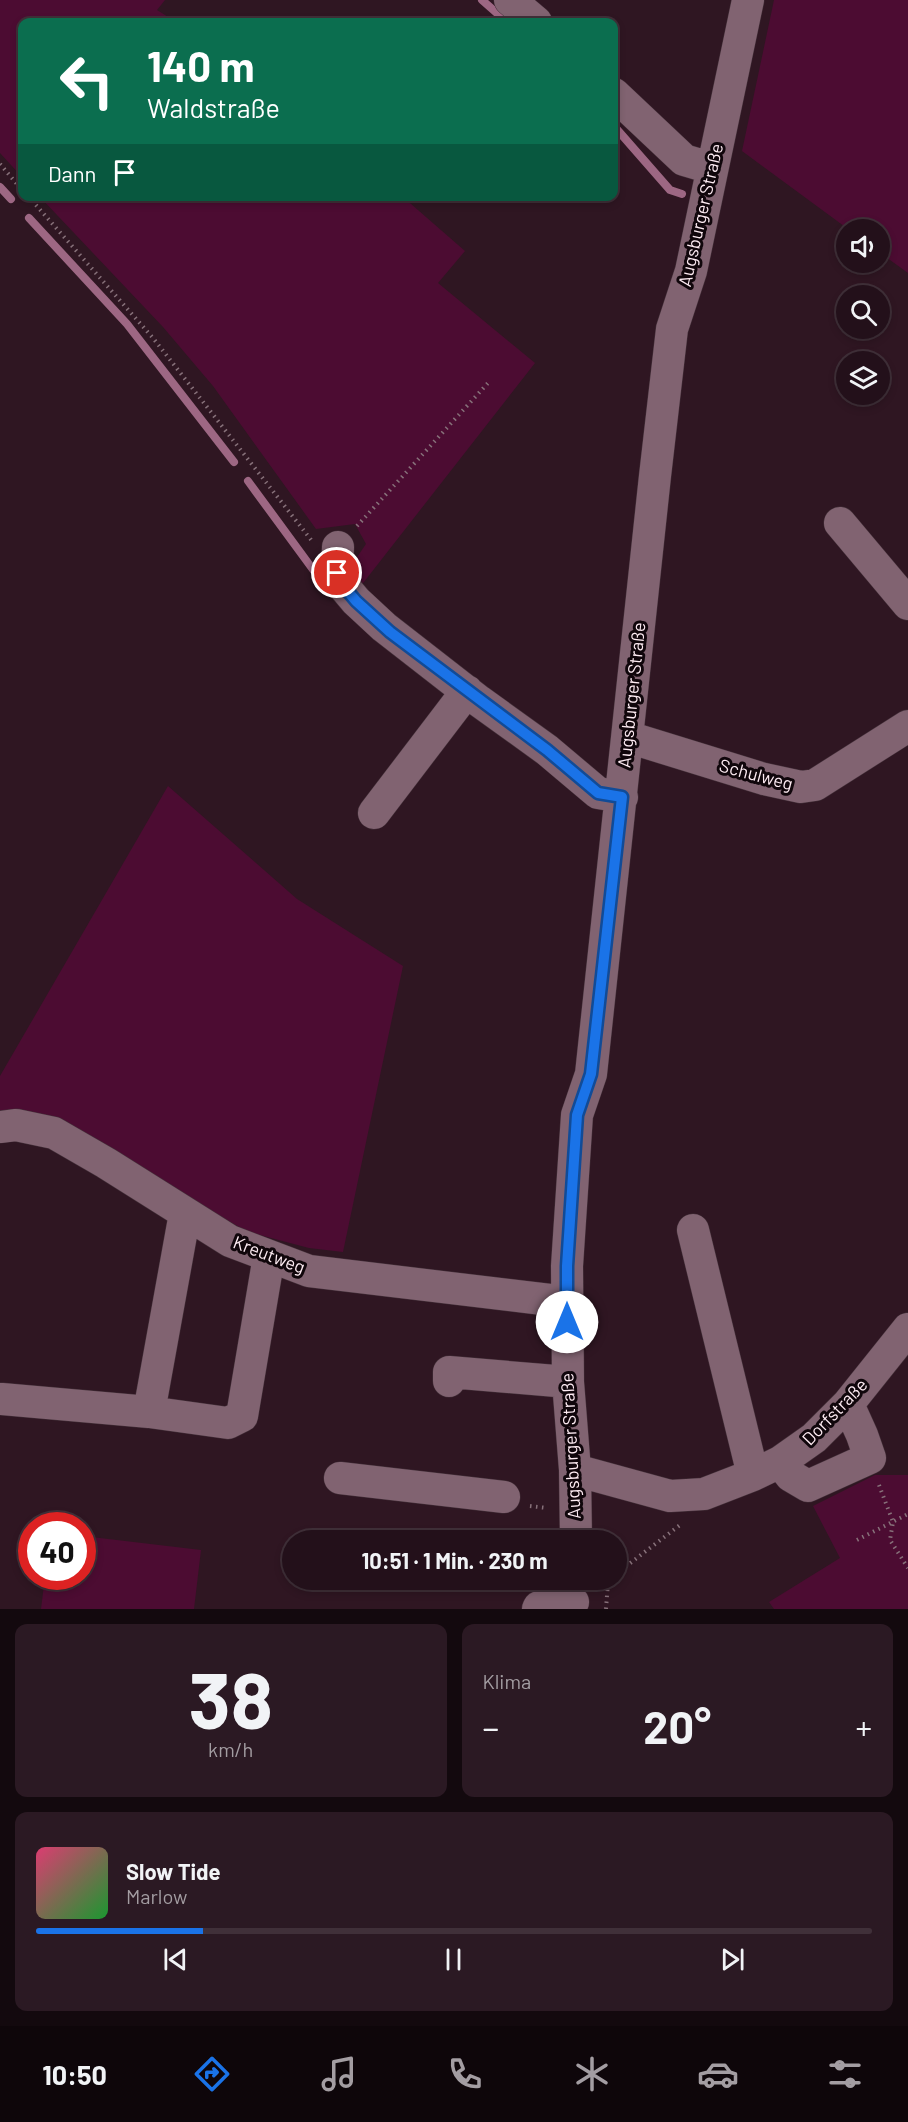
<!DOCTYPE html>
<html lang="de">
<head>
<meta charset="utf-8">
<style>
	body { margin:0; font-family:Barlow,sans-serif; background:#2b1923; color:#f1f3f6; height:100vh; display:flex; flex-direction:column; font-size:22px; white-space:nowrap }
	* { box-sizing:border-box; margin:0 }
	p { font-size:20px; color:#a39da2 }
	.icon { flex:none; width:33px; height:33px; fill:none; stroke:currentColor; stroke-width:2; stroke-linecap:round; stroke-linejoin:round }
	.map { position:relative; height:1609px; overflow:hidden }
	.sheet { display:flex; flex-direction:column; gap:15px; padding:15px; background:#13090e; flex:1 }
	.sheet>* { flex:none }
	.top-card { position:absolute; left:18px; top:18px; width:600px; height:183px; border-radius:12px; box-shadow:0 3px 9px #0003,0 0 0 2px #403039; background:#0b6e4f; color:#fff; overflow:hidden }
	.controls { position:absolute; left:836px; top:219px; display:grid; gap:12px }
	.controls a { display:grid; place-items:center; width:54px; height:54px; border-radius:50%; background:#23101a; box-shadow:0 3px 9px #0003,0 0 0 2px #403039; font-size:30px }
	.speed { position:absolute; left:18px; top:1512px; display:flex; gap:12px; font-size:30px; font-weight:700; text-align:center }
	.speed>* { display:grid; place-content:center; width:78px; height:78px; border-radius:50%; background:#23101a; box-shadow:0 3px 9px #0003,0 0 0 2px #403039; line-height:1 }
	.speed .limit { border:9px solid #d22; background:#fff; color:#111 }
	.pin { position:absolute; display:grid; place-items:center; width:51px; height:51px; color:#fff; margin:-26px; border:3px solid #fff; border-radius:50%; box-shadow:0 2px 6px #0007 }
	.me { position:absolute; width:66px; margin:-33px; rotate:0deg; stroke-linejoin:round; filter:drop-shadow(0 0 4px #0008) }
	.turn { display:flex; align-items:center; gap:21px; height:126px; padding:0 30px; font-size:27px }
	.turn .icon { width:78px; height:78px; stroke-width:2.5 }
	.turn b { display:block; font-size:42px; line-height:51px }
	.then { display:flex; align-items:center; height:57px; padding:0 30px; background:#0003; gap:12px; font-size:22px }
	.big { font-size:45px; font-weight:700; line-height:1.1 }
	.sheet .card { flex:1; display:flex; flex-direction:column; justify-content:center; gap:9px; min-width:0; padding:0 21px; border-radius:12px; background:#2b1923 }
	.sheet .dial { align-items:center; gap:0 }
	.dial b { font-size:78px; line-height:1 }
	.song { display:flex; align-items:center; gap:18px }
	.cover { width:72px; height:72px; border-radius:9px; background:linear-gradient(135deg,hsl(340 70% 55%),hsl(130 70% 35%)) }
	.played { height:6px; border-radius:3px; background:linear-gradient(90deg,#1a73e8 20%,#403039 20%) }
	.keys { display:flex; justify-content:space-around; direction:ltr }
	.heat { display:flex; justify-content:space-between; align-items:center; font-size:33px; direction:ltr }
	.sheet .tiles { flex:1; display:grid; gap:15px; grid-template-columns:1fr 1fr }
	.card:last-child { grid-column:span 2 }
	.trip { position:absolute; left:282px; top:1530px; width:345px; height:60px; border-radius:30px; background:#23101a; box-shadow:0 3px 9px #0003,0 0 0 2px #403039; font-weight:700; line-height:60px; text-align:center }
	.dock { display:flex; height:96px; justify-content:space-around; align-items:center; background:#0e060a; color:#a39da2 }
	.dock .icon { width:42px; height:42px }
	.dock .on { color:#1a73e8 }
	.dock b { font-size:27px; color:#f1f3f6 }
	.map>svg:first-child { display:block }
	.green { fill:#4c0c32 }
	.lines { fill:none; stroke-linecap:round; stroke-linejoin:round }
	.stream { stroke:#9d6783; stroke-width:8 }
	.minor-casing { stroke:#44313a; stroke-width:33 }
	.path { stroke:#87717a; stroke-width:4; stroke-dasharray:1.5 4.5; stroke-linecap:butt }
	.minor { stroke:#816371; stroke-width:32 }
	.route-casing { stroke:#114b97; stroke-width:15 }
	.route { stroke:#1a73e8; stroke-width:10 }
	.labels { text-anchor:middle; stroke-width:6; stroke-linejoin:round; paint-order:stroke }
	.street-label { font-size:18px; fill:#feecf3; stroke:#10060b }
</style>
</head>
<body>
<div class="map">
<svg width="908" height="1609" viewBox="0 0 908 1609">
	<rect width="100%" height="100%" fill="#2f1622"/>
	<path class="green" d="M0 0H165L157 10 176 22H22V177L0 153Z
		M774 0H908V273L879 252V230L848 229 742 151Z
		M40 197H403L465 251 438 283 535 363 360 587 340 582 366 544 355 524 316 529 213 386 163 327Z
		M168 786 297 899 403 966 343 1252 309 1248 248 1232 188 1198 0 1120V1076Z
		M875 1475H908V1609H774L769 1602 840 1558 813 1506Z
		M83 1536 201 1550 194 1609H41L45 1577 82 1576Z"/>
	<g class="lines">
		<path class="stream" d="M482 0 507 22
			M614 126 670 190 682 194
			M0 187 11 199
			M29 218 127 324 234 462
			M248 481 328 590"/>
		<defs>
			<path id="minor" d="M510 0 536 22
				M614 94 684 160 711 168
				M840 523 908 604
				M338 547 337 573 340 582 356 601 384 627 479 701 547 750 598 793 622 797
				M628 737 764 779 801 787 815 785 908 726
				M374 813 467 691
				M0 1127 16 1125 54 1133 106 1163 230 1241 309 1271 567 1302
				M693 1230 753 1475
				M449 1381V1372L568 1382
				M2 1399 149 1412 228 1423 242 1416 269 1256
				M149 1412 185 1213
				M780 1462 791 1476 808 1486 870 1458 862 1435 848 1404
				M575 1470 670 1496 704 1494 753 1475 780 1462 814 1438 848 1404 908 1329
				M340 1478 504 1497
				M576 1540 575 1470 568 1382 567 1266 577 1115 591 1074 655 476 672 329 691 271 748 0
				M538 1609 539 1607 573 1602"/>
		</defs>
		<use href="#minor" class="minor-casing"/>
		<path class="path" d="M0 164 22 190
			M28 196 153 338 312 541
			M357 526 488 383
			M879 1485 893 1522 890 1540 908 1568
			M530 1506 547 1508
			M857 1540 908 1514
			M616 1574 680 1525
			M606 1609 608 1582 610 1580"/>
		<use href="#minor" class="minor"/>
	</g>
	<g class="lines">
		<defs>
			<path id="route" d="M337 573 340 582 356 601 390 632 547 750 598 793 622 797 591 1074 577 1115 567 1266V1322"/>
		</defs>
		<use href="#route" class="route-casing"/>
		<use href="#route" class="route"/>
	</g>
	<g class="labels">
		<g class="street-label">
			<text transform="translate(701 215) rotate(-77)" y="6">Augsburger Straße</text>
			<text transform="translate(632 695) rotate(-84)" y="6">Augsburger Straße</text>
			<text transform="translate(756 775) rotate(15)" y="6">Schulweg</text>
			<text transform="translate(269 1255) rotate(21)" y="6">Kreutweg</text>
			<text transform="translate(835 1412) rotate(-46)" y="6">Dorfstraße</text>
			<text transform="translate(571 1446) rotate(-93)" y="6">Augsburger Straße</text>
		</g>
	</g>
</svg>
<div class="controls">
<a><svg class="icon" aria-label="sound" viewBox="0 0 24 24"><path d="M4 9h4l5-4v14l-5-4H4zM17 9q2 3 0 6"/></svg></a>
<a><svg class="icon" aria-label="search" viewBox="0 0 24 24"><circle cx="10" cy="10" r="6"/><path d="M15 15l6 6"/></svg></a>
<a><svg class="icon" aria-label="layers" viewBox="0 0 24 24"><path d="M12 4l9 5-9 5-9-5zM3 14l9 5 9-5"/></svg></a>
</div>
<div class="speed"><div class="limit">40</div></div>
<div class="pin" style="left:337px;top:573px;background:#d93025"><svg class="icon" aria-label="arrive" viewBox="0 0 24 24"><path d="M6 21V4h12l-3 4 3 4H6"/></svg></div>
<svg class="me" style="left:567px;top:1322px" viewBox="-20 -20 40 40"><circle r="19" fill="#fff"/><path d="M0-13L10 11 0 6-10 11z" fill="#1a73e8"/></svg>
<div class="trip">10:51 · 1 Min. · 230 m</div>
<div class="top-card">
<div class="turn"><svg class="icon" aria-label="left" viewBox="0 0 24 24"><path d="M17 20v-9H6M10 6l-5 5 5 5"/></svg><div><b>140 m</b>Waldstraße</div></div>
<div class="then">Dann<svg class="icon" aria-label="arrive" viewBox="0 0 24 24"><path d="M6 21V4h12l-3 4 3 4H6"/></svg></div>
</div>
</div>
<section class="sheet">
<div class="tiles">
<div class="card dial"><b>38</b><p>km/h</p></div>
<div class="card"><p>Klima</p>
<div class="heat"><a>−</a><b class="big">20°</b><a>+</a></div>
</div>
<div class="card">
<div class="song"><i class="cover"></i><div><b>Slow Tide</b><p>Marlow</p></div></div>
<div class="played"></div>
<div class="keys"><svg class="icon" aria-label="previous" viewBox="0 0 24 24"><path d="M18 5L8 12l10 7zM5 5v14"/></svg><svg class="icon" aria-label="pause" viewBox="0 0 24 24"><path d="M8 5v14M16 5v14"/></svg><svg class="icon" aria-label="next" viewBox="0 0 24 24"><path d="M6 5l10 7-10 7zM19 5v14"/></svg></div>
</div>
</div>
</section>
<nav class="dock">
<b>10:50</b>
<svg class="icon on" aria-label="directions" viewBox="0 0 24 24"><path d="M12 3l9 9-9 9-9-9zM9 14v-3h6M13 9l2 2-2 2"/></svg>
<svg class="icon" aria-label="music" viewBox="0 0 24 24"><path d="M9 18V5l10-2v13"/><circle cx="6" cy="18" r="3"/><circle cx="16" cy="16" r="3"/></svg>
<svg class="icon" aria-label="phone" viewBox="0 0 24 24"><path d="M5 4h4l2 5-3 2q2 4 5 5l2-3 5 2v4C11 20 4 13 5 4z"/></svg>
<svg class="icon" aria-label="climate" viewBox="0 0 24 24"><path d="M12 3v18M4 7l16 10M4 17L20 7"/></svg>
<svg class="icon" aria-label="car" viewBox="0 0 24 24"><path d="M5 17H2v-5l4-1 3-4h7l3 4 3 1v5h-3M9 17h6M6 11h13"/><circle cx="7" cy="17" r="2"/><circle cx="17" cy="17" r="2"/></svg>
<svg class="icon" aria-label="filters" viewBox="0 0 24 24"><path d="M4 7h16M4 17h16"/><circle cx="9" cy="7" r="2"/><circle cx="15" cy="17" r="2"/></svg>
</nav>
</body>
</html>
